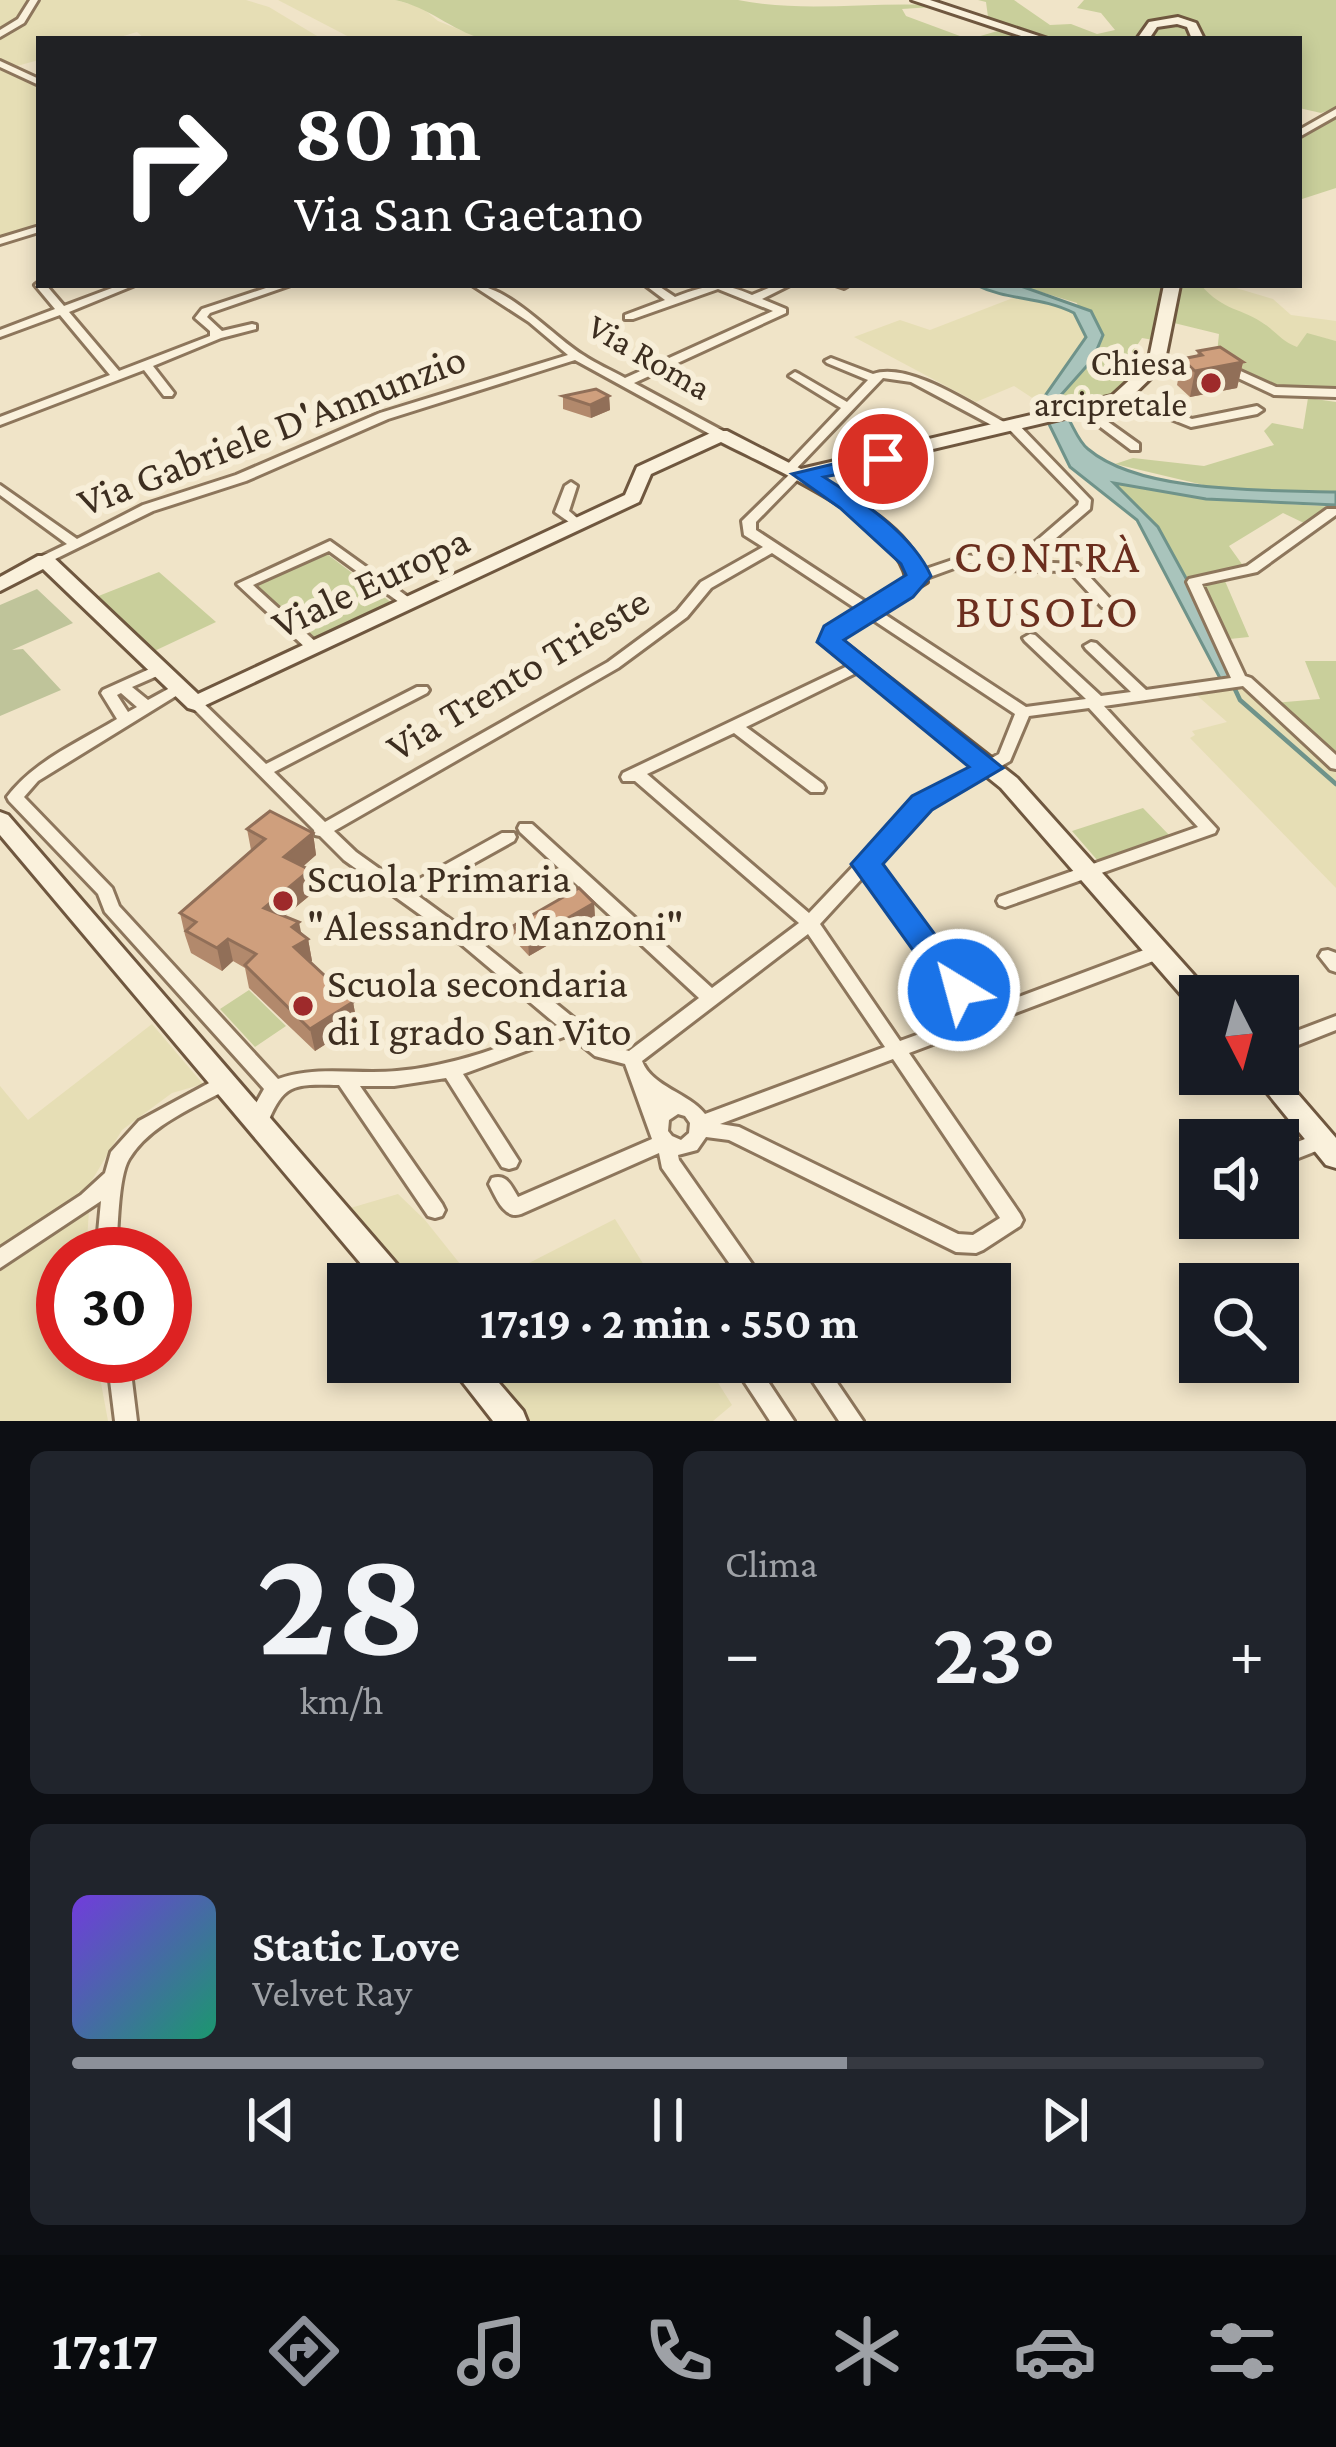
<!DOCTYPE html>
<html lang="it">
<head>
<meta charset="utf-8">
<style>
	body { margin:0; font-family:"Crimson Pro",serif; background:#20242c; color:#f1f3f6; height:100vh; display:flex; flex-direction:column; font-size:45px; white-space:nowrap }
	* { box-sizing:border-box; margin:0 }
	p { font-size:39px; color:#9ea1a6 }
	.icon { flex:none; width:66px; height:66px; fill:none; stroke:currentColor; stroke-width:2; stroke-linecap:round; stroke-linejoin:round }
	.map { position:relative; height:1421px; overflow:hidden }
	.side { display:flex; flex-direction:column; gap:30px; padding:30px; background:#0d0f14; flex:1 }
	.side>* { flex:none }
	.hud { position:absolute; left:36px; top:36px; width:1266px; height:252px; border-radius:0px; box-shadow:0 6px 18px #0003; background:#202124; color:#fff; overflow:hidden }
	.needle { width:78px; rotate:174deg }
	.controls { position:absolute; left:1179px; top:975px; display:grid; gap:24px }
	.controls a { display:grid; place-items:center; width:120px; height:120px; border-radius:0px; background:#171b24; box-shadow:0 6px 18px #0003; font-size:60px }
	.speed { position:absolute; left:36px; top:1227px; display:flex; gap:24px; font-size:60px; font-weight:700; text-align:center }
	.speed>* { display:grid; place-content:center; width:156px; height:156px; border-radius:50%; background:#171b24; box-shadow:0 6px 18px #0003; line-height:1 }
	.speed .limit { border:18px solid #d22; background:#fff; color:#111 }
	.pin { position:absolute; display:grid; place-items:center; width:102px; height:102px; color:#fff; margin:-51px; border:6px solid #fff; border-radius:50%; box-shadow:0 3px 12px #0007 }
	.me { position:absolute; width:132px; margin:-66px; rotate:323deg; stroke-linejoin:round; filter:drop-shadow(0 0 9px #0008) }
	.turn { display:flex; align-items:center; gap:42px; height:252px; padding:0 60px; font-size:54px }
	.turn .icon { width:156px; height:156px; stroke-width:2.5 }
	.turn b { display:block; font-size:84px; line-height:102px }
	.big { font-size:90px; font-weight:700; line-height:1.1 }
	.side .card { flex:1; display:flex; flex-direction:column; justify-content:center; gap:18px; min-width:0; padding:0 42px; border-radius:18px; background:#20242c }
	.side .dial { align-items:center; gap:0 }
	.dial b { font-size:156px; line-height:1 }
	.song { display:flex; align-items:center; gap:36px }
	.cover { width:144px; height:144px; border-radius:18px; background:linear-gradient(135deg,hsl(260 70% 55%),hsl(160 70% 35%)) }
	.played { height:12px; border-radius:6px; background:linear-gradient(90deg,#8c9099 65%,#363941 65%) }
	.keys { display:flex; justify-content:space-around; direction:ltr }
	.heat { display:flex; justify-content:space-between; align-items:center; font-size:66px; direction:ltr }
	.side .tiles { flex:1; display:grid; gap:30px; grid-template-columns:1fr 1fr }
	.card:last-child { grid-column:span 2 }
	.trip { position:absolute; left:327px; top:1263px; width:684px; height:120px; border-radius:0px; background:#171b24; box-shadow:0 6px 18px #0003; font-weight:700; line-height:120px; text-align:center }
	.dock { display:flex; height:192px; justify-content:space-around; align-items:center; background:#090b0e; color:#9ea1a6 }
	.dock .icon { width:84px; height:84px }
	.dock .on { color:#8c9099 }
	.dock b { font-size:54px; color:#f1f3f6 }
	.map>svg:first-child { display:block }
	.farmland { fill:#e6deb5 }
	.green { fill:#c9cf9b }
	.cemetery { fill:#bfc49a }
	.water { fill:#a9c4bc; stroke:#6f938a; stroke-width:3 }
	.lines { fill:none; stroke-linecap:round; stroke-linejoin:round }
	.stream { stroke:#6f938a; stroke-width:4.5 }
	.street-casing { stroke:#8d765c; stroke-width:6 }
	.secondary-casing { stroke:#6f573f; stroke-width:6 }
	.street { fill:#faf1dc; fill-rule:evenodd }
	.secondary { fill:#faf1dc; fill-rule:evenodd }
	.wall { fill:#b2896c }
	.shaded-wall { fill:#916f58 }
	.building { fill:#cf9f7d; stroke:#916f58; stroke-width:3 }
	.route { fill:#1a73e8; stroke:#114b97; stroke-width:3 }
	.poi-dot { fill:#9e2a2b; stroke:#f7eed8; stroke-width:4.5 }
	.labels { text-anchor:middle; stroke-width:12; stroke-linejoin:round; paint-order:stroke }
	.far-street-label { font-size:36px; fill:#3d2e20; stroke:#f7eed8 }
	.far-poi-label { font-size:36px; fill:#3d2e20; stroke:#f7eed8; text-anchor:end }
	.street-label { font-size:42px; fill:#3d2e20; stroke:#f7eed8 }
	.poi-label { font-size:42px; fill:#3d2e20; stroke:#f7eed8; text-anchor:start }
	.quarter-label { font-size:48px; letter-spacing:3px; fill:#6b2e1e; stroke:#f7eed8 }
</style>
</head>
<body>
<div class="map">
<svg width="1336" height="1421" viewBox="0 0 1336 1421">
	<rect width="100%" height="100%" fill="#f0e4c8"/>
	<path class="farmland" d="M0 0H246L269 7 322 39H145L137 32 113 39H39V60L13 67 0 61Z
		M278 0H395L421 7 438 21 483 39H353Z
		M0 69 39 87V229L0 241Z
		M1201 285H1226L1273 299 1291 315 1336 321V341L1307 334 1297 348 1276 339 1265 324 1218 305Z
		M1023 294 1074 313 1086 337 1040 403 1014 386 976 402 854 337 900 320 930 330Z
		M1245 685 1336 768V888L1190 738 1195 735 1192 731 1227 722 1191 690Z
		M152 1024 203 1084 172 1093 122 1130 91 1182 86 1254H63V1356H96L108 1421H0V1086L28 1120Z
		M398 1194 425 1220 476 1284H412L347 1209Z
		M615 1219 656 1284H488Z
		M478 1362H705L732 1405 713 1421H529Z"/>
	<path class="green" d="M395 0H738C808 14 876 0 947 6L902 9 906 16 968 39H483C451 30 429 7 395 0Z
		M978 0H1014L1050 25 1071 24 1097 34 1115 30 1101 13 1077 8 1084 0H1336V108L1321 113 1299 108V39H1203L1193 26 1195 39H970L1001 30 970 18 988 17 986 2Z
		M1336 118V188L1299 200V136Z
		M1018 285H1201C1224 312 1241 307 1266 325 1278 334 1282 341 1297 347L1307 333 1336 341V386L1274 387 1216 363 1219 334 1174 323 1171 343 1142 338 1125 363 1146 371 1132 390 1063 410 1061 395 1093 359 1077 303Z
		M1308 398 1336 402V492L1216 488 1115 464 1133 458 1204 466 1274 445 1264 431 1272 423 1303 429Z
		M1112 482 1206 499 1336 507 1306 524 1283 513 1229 546 1244 567 1222 574 1249 637 1220 640Z
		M327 554 392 603 314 639 252 587Z
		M159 572 216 622 148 654 91 599Z
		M1305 661H1336V760L1274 703 1320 699Z
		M1143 808 1171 837 1098 861 1072 831Z
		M249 990 286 1026 255 1047 220 1009Z"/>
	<path class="cemetery" d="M37 589 73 623 12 650 23 649 61 690 0 716V605Z"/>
	<path class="water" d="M976 285H1018L1091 311 1103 335 1093 359 1061 395 1063 410 1044 413 1040 403 1086 337 1074 313C1041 296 1008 301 976 285Z
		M1068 418C1074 428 1079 442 1088 449 1141 494 1269 490 1336 492V505L1206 499 1114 483 1158 527 1240 677 1221 680 1137 520 1070 467 1048 422Z"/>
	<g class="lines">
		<path class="stream" d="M1233 685 1240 700 1336 784"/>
		<defs>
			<path id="street" d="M30 0H38L24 23 0 37V30L18 19Z
				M0 61 39 79V85L0 67Z
				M1336 109V116L1299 137V130Z
				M39 226V232L0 244V238Z
				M39 282V285H46L64 306 120 285H135L69 312 119 371 210 336V331L195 318 202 309 275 285H291L210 313 207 317 222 331 252 324 256 325V329L221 338 153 366 174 393 172 396H164L144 370 0 425V417L110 375 60 315 0 337V330L55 309 35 285Z
				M472 285C508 285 552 336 583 355 596 364 611 370 625 378L773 311 718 289 633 319H625V315L665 300 645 285H657L675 297C708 285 719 281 752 295L776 285H790L762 299 786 309V313L634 383 725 432V438H717L575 360 388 419 246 481 153 511 45 564 40 563 38 560 40 557 67 544 0 495V485L77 539 143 505 236 475 380 413 568 355 529 322Z
				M835 285H849L844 288Z
				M831 358 873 374C909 361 973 406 1006 423L1015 421 1091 500 1090 509 1028 562 1078 564 1112 601 1114 604 1112 607H1102L1069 571 1002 570 968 563 924 579H914L912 576 914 573 967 555 1012 562 1078 505 1079 501 1008 428 999 429 911 382 883 378 796 469H803L805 472 756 522V530L1026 707 1086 699 1025 641 1023 638 1030 634 1035 635 1101 696 1131 692 1086 649 1084 646 1091 642 1096 643 1146 690 1231 678 1187 582 1189 579 1247 566 1327 509H1336V515L1257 572 1202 584 1245 676 1251 678 1336 755V769L1331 768 1243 686 1104 706 1217 829 1215 833 1005 907 999 905 997 901 999 897 1198 827 1089 708 1029 716 1010 761 928 808 875 864 984 1010 1152 947 1158 946 1164 947 1167 952 1164 957 909 1053 1020 1214 1023 1220 1020 1226 983 1250 976 1253 956 1252 729 1140 706 1137 697 1150 678 1155 679 1160 766 1284H744L662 1168 659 1153 521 1214C504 1220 496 1197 489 1184L492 1178C507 1173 511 1186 518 1197L652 1139 625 1064 595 1056 569 1035 463 1074 519 1161 516 1167 509 1169 502 1167 446 1078 394 1086H360L442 1204 445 1210 442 1216 435 1218 428 1216 339 1085C293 1084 283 1083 266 1127L259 1130 252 1127 250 1122 255 1105 264 1089 105 912 98 894 9 801 7 797C34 761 79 742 117 719L101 693 103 690 154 667H164L166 670 164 673 132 687 148 700 179 683 186 688 184 691 38 781 24 797 112 888 119 906 278 1079C318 1065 356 1075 397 1071 453 1066 506 1046 557 1025L461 944 344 860 320 836 315 835 314 830 188 703 190 700H200L266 764 417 687H427L429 690 427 693 274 772 325 822 608 662 677 611 701 582 763 547 744 535 742 521 792 472H785L783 469 841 408 789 376 795 372 799 374 847 402 868 380 827 363 825 361ZM772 553 1015 714 999 754 916 800 809 913 647 774 734 733 811 792H823L825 788 823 784 746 727 864 669 866 666 864 663H854L623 773 621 777 623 781H635L799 923 712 988 532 824H520L518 828 520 832 699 998 629 1051 607 1045 473 936 417 895 514 841 516 837 514 833H502L405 887 356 852 334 831 618 668 687 617 711 588ZM121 693 137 707 128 712 117 695ZM865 875 969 1016 900 1041 820 924ZM808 934 885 1047 705 1114C689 1093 652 1087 642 1061ZM893 1059 1000 1218 973 1235 958 1234 739 1127 720 1124ZM678 1114 685 1116 690 1123 689 1133 681 1140 672 1136 668 1131 669 1120Z
				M1201 360 1207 363 1205 365 1156 368 1150 365 1156 362Z
				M1225 364 1276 387 1336 389V397L1274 395 1221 370 1219 368Z
				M1125 392 1192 419 1257 406 1263 410 1257 414 1191 427 1121 399 1119 396Z
				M1086 406 1139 444V450H1131L1082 413V407Z
				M571 482 577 486 569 511 583 523 576 527 555 512 565 486Z
				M330 541 415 602 413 605H403L329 551 253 585 318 644 320 647 318 650H308L237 584Z
				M1328 950 1336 953V972L1330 970 1319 956 1322 951Z
				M1336 1016V1030L1278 1053V1038Z
				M224 1075 231 1077 233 1082 231 1087C196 1107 150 1124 129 1159 118 1177 118 1231 116 1254H96L101 1201 0 1268V1248L81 1195 105 1173 111 1152 139 1121Z
				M1322 1132 1329 1134 1332 1140 1329 1146 1278 1166V1150Z
				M107 1356H129L137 1421H115Z
				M746 1362H774L771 1369 763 1374 794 1421H770L738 1372Z
				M800 1362H823L863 1421H839Z"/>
			<path id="secondary" d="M912 0H930L1048 39H1030Z
				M1178 17 1196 23 1204 39H1192L1187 27 1177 24 1157 27 1149 39H1137L1149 22Z
				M1164 285H1180L1164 365 1124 404 814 477C858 502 915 530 927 582L842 635 841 640 1017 778 1209 992 1211 996H1200V1008L1191 1006 1001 788 820 642 826 628 907 580C894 519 773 469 721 442L651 474 639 502 195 710 188 708 43 569 0 591V577L38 556H52L198 694 625 495 637 467 715 431H727L801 469 1112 396 1148 363Z
				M0 812 8 815 406 1275 410 1284H378L0 835Z
				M1278 1071 1336 1138V1168L1326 1165 1252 1074H1278Z
				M447 1362H481L523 1411 527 1421H493Z"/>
		</defs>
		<use href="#street" class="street-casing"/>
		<use href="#secondary" class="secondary-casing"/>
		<use href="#street" class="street"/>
		<use href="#secondary" class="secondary"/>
	</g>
	<path class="wall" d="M1198 351 1243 362 1237 388 1190 397 1177 385 1182 359 1197 356Z
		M563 396H609L610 410 591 418 563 409Z
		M247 829 313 833 316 855 303 866 310 870 314 892 285 916 308 939 312 961 310 962 353 1002 357 1024 315 1051 249 988 245 968 233 961 222 971 191 953 185 935 180 913 251 850Z
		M594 903 595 918 529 956 514 940 513 926Z"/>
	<path class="shaded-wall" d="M1243 362 1237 388 1190 397 1195 371Z
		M609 396 610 410 591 418 590 405Z
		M313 833 316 855 289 879 284 857Z
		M310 870 314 892 268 930 264 908Z
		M594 903 595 918 529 956 528 941Z
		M299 922 303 942 308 939 312 961 298 969 292 927Z
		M228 939 233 961 222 971 217 948Z
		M353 1002 357 1024 315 1051 310 1029Z"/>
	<path class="building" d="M1220 347 1243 362 1195 371 1182 359 1202 355 1198 351Z
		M596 389 609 396 590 405 563 396Z
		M270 811 313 833 284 857 310 870 264 908 299 922 292 927 308 939 294 947 353 1002 310 1029 245 965 256 954 228 939 217 948 186 931 196 922 180 913 265 839 247 829Z
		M579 888 594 903 528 941 513 926Z"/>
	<path class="route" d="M883 452 891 454V464L824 477C862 501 913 535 931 576L913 597 844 640 1003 768 932 810 883 864 970 982 975 990 959 1003 948 999 851 864 912 796 969 767 817 642 824 626 906 575 901 564 840 508 792 474Z"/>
	<g class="poi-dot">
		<circle cx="1211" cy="383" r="12"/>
		<circle cx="283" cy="901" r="12"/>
		<circle cx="303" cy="1006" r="12"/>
	</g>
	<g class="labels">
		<g class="far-street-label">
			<text transform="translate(650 356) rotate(30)" y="13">Via Roma</text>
		</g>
		<g class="far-poi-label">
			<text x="1187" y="375">Chiesa<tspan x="1187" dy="41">arcipretale</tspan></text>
		</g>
		<g class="street-label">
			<text transform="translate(271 429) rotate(-21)" y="15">Via Gabriele D'Annunzio</text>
			<text transform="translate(370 581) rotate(-25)" y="15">Viale Europa</text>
			<text transform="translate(517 673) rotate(-31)" y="15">Via Trento Trieste</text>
		</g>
		<g class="poi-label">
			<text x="307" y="892">Scuola Primaria<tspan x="307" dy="48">"Alessandro Manzoni"</tspan></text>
			<text x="327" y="997">Scuola secondaria<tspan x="327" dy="48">di I grado San Vito</tspan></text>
		</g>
		<g class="quarter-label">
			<text x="1048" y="572">CONTRÀ<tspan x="1048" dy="55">BUSOLO</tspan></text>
		</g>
	</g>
</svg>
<div class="controls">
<a><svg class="needle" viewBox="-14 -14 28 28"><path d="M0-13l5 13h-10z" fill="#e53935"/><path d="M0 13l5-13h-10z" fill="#9ea1a6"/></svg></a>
<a><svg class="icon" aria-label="sound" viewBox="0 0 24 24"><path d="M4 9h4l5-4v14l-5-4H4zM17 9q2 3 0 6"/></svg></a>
<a><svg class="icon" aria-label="search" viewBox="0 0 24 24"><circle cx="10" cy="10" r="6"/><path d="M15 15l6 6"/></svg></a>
</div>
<div class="speed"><div class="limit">30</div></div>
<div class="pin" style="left:883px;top:459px;background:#d93025"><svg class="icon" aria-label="arrive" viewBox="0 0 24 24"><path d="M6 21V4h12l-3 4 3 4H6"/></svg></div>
<svg class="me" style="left:959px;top:990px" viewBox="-20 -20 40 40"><circle r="17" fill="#1a73e8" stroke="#fff" stroke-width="3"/><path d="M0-11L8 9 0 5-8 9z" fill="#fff"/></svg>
<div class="trip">17:19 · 2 min · 550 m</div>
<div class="hud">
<div class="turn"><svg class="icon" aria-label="right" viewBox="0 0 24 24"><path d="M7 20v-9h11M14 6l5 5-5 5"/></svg><div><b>80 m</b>Via San Gaetano</div></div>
</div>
</div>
<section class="side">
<div class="tiles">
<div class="card dial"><b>28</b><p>km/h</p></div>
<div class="card"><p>Clima</p>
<div class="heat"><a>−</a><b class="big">23°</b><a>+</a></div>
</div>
<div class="card">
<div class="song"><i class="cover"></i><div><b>Static Love</b><p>Velvet Ray</p></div></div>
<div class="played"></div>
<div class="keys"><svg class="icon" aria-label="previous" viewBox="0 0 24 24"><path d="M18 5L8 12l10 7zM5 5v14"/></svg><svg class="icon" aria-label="pause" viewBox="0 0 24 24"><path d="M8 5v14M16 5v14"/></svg><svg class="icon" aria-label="next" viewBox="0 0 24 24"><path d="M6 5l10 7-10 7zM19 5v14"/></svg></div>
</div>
</div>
</section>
<nav class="dock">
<b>17:17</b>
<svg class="icon on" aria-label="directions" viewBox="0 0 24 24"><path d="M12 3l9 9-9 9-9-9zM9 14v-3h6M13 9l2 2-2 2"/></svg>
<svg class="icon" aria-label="music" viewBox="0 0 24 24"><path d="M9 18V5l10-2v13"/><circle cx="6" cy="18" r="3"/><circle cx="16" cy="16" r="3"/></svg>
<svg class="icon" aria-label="phone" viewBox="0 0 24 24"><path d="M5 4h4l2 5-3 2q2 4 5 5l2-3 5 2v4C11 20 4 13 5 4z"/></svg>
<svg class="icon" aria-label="climate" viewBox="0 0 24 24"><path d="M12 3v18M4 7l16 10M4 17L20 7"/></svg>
<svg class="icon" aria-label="car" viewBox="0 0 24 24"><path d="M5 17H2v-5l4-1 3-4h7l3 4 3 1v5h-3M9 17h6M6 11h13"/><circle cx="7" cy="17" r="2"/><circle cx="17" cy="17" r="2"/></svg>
<svg class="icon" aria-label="filters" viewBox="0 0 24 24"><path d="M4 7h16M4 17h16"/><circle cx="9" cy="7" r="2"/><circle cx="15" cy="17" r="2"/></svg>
</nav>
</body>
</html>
